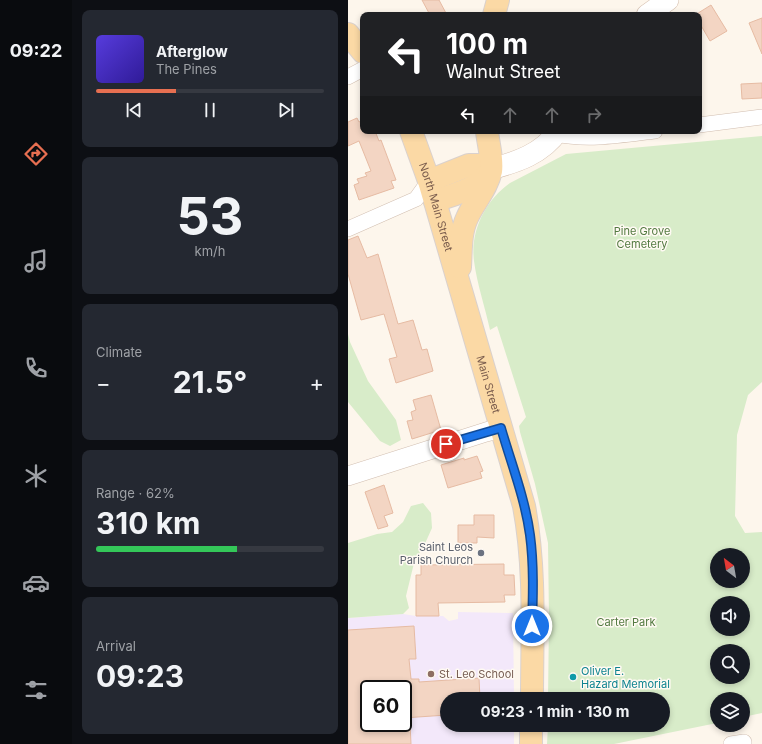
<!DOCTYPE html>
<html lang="en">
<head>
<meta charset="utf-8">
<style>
	body { margin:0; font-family:Inter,sans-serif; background:#242831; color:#f1f3f6; height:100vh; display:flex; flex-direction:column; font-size:15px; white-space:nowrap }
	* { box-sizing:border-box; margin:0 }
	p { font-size:13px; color:#9ea1a6 }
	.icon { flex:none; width:22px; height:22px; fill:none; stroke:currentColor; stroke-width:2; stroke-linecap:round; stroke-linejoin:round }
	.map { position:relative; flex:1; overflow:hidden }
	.panel { display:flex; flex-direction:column; gap:10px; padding:10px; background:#0d0f14; width:276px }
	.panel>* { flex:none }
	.guide { position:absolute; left:12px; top:12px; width:342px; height:122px; border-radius:8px; box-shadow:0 2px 6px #0003; background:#202124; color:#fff; overflow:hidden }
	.needle { width:26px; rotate:329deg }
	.buttons { position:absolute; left:362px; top:548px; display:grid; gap:8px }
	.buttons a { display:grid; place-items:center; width:40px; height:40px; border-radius:50%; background:#171b24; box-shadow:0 2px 6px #0003; font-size:20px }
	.speed { position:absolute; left:12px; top:680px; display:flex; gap:8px; font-size:20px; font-weight:700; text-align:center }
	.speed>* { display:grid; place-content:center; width:52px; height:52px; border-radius:50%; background:#171b24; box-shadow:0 2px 6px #0003; line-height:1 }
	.speed .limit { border:2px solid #111; border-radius:6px; background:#fff; color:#111 }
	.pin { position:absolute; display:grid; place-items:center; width:34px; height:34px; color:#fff; margin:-17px; border:2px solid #fff; border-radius:50%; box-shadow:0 1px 4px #0007 }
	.me { position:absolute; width:44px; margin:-22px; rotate:0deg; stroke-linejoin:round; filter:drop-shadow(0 0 3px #0008) }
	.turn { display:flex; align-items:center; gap:14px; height:84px; padding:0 20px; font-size:18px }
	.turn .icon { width:52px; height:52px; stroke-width:2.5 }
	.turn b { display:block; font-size:28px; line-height:34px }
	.lanes { display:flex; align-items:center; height:38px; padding:0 20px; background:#0003; justify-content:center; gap:20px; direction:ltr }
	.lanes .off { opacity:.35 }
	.big { font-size:30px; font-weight:700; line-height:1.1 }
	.panel .card { flex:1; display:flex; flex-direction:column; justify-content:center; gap:6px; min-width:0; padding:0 14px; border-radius:8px; background:#242831 }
	.panel .dial { align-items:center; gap:0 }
	.dial b { font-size:52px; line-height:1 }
	.song { display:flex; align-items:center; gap:12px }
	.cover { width:48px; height:48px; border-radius:6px; background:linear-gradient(135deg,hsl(250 70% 55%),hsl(250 70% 35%)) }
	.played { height:4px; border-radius:2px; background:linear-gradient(90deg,#e76f51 35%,#363941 35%) }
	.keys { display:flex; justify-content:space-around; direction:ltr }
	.heat { display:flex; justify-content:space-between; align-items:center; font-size:22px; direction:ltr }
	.charge { height:6px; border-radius:3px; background:linear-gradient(90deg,#34c759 62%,#363941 0) }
	.trip { position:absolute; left:92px; top:692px; width:230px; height:40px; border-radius:20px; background:#171b24; box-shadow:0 2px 6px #0003; font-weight:700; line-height:40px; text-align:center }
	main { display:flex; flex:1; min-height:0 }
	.menu { display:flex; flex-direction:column; width:72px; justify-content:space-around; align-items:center; background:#090b0e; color:#9ea1a6 }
	.menu .icon { width:28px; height:28px }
	.menu .selected { color:#e76f51 }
	.menu b { font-size:18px; color:#f1f3f6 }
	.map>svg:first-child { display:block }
	.education { fill:#f3e8fa; fill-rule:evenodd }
	.green { fill:#d8ecc9; fill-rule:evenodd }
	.building { fill:#f3d5c3; stroke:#e6bba3 }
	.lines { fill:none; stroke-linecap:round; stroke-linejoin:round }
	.minor-casing { stroke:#d1beb0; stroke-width:16 }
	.tertiary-casing { stroke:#d1beb0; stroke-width:20 }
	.secondary-casing { stroke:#d6c0b0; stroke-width:22 }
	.primary-casing { stroke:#dad1cd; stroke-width:24 }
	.minor { stroke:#fff; stroke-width:15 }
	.tertiary { stroke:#fff; stroke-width:19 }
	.secondary { stroke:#fff; stroke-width:21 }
	.primary { stroke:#fbd9a5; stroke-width:22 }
	.route-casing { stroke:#114b97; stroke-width:10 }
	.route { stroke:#1a73e8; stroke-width:7 }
	.worship-dot { fill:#6b7280; stroke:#fffaf3; stroke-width:1.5 }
	.education-dot { fill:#8d6e63; stroke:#fffaf3; stroke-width:1.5 }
	.culture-dot { fill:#0f9aa8; stroke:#fffaf3; stroke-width:1.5 }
	.labels { text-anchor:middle; stroke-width:3; stroke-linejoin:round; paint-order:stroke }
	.street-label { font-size:11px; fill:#7a5c4d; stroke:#fffaf3 }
	.park-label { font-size:11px; fill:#537a41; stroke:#fffaf3 }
	.worship-label { font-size:11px; fill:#5b616d; stroke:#fffaf3; text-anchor:end }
	.culture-label { font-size:11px; fill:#0d838f; stroke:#fffaf3; text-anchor:start }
	.education-label { font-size:11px; fill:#785e54; stroke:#fffaf3; text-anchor:start }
</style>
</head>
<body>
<main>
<nav class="menu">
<b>09:22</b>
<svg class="icon selected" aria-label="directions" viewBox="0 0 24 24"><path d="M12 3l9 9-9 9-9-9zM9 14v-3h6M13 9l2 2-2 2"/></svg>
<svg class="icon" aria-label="music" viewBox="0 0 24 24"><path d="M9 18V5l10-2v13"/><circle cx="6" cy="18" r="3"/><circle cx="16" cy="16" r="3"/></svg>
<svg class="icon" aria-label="phone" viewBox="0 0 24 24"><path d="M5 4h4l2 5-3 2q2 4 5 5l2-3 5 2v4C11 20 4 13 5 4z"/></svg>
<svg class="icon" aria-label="climate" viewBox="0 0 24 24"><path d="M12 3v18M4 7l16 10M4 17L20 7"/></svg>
<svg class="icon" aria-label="car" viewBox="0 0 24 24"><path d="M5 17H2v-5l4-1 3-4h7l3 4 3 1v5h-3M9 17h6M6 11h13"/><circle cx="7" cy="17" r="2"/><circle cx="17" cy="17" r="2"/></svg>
<svg class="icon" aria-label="filters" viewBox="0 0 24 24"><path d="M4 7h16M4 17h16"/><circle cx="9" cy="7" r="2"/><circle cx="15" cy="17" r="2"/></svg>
</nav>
<section class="panel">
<div class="card">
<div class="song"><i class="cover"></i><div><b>Afterglow</b><p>The Pines</p></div></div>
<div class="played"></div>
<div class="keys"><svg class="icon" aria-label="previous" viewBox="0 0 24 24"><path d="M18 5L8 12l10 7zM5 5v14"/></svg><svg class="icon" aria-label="pause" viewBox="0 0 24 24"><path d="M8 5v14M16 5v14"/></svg><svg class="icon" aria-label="next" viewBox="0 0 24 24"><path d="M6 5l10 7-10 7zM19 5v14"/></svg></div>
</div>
<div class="card dial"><b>53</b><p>km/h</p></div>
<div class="card"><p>Climate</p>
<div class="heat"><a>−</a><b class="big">21.5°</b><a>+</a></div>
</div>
<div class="card"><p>Range · 62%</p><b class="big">310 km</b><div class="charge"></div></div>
<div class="card"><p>Arrival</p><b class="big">09:23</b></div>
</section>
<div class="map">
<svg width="414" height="744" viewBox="0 0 414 744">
	<rect width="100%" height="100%" fill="#fdf6ec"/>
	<path class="education" d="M110 612 165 613 166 699H99V725H166V744H0V618L55 614 68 616H95L101 621 110 619ZM21 689H55V723H21Z"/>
	<path class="green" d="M414 136V382L400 395 389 435 387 516 397 533 414 532V713L395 717V699H369V723L266 744H199L200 725H315V699H200L201 619 200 543 187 484 172 432 171 426 178 417 149 326 142 330C137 307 129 284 126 261 122 230 138 200 162 183L218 154ZM369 555H395V581H369ZM369 603H395V629H369ZM369 651H395V677H369Z
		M0 334 2 342 20 381 48 420 53 440 42 446 32 441 0 402Z
		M75 503 83 513 84 528 75 548 67 559 58 596 61 608 55 614 0 618V543L29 534 44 532 55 522 63 506Z"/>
	<path class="building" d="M74 0H91L99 15H82Z
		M363 5 379 31 362 41 351 22V15H347Z
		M414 18V54L401 23Z
		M414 83V98L394 99 393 84Z
		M9 118 11 122 15 120V131H27L31 141 33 140 48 180 43 181 46 188 11 200 6 185 11 183 9 179 19 176 17 173 23 171 11 141 0 146V122Z
		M10 236 19 258 30 254 50 324 65 320 74 350 79 349 85 371 48 383 41 359 49 357 36 314 13 320 0 274V240Z
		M83 395 93 430 64 439 59 421 65 420 63 412 68 410 65 400Z
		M129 456 135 471 132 472 134 478 100 488 93 465 116 458V460Z
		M36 485 45 513 36 516 40 526 30 529 17 492Z
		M126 515H146V538L129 537V543H110V525H126Z
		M156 564V575H166L167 595H156L157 602 90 603 91 616H68V575H73V565Z
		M66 626 68 659H61L63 679H71V682L131 678 132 699H99V715L55 718V689H21V723H62L63 744H0V630Z"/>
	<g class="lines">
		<defs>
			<path id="minor" d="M0 77 15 69
				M351 125 414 117
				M207 134C241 141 274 135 307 131
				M0 229 68 199 81 181
				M383 744 396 742V744"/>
			<path id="tertiary" d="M0 476 138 432 153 428"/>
			<path id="secondary" d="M299 15 320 0
				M143 169C169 162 194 154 210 131"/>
			<g id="primary">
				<path d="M146 15 150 0"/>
				<path d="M0 34 15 52"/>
				<path id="s1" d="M63 131 81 181 176 506C188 570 184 635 184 699"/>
				<path d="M81 181 121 165H132L143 169"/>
				<path d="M87 201C106 194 129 190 141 172"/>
				<path d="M112 267C113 251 112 233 119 218 126 202 139 189 143 171 145 160 140 143 139 131"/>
				<path d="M183 744V725"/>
			</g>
		</defs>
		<use href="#minor" class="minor-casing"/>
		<use href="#tertiary" class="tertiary-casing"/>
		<use href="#secondary" class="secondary-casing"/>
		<use href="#primary" class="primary-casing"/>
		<use href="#minor" class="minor"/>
		<use href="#tertiary" class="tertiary"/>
		<use href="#secondary" class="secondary"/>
		<use href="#primary" class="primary"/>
	</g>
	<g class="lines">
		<defs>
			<path id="route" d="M98 444 153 428C163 463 177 498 182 535 186 565 185 596 184 626"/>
		</defs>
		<use href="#route" class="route-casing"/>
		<use href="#route" class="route"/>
	</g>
	<circle class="worship-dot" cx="133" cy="553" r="4"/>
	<circle class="education-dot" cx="83" cy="674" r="4"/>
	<circle class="culture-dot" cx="225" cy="677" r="4"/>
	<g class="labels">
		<g class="street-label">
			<text dy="4" stroke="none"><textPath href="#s1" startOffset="80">North Main Street</textPath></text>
			<text dy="4" stroke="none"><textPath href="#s1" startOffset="265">Main Street</textPath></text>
		</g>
		<g class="park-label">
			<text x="294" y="235">Pine Grove<tspan x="294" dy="13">Cemetery</tspan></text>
			<text x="278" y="626">Carter Park</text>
		</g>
		<g class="worship-label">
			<text x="125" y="551">Saint Leos<tspan x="125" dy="13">Parish Church</tspan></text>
		</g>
		<g class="culture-label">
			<text x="233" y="675">Oliver E.<tspan x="233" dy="13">Hazard Memorial</tspan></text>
		</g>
		<g class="education-label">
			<text x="91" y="678">St. Leo School</text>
		</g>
	</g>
</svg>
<div class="buttons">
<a><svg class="needle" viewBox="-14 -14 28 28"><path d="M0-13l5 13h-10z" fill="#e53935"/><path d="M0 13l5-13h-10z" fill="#9ea1a6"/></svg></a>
<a><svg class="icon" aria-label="sound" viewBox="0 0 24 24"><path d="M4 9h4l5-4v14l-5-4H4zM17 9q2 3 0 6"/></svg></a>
<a><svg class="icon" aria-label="search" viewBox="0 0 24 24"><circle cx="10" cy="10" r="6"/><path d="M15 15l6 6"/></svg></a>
<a><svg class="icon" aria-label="layers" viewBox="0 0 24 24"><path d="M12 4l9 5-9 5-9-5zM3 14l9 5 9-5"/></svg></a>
</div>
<div class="speed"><div class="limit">60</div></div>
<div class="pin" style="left:98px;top:444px;background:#d93025"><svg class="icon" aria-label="arrive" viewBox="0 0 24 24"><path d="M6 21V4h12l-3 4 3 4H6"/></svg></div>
<svg class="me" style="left:184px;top:626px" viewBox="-20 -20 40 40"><circle r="17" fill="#1a73e8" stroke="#fff" stroke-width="3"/><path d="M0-11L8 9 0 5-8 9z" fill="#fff"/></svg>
<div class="trip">09:23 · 1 min · 130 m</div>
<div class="guide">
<div class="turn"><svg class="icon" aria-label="left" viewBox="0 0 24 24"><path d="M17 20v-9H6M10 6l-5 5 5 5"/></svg><div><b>100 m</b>Walnut Street</div></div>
<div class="lanes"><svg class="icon" aria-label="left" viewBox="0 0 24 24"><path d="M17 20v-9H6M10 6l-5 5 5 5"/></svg><svg class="icon off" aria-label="ahead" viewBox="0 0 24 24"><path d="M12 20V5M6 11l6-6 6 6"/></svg><svg class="icon off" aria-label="ahead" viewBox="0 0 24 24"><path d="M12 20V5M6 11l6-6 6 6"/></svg><svg class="icon off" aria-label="right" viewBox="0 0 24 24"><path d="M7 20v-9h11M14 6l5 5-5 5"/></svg></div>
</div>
</div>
</main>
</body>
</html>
